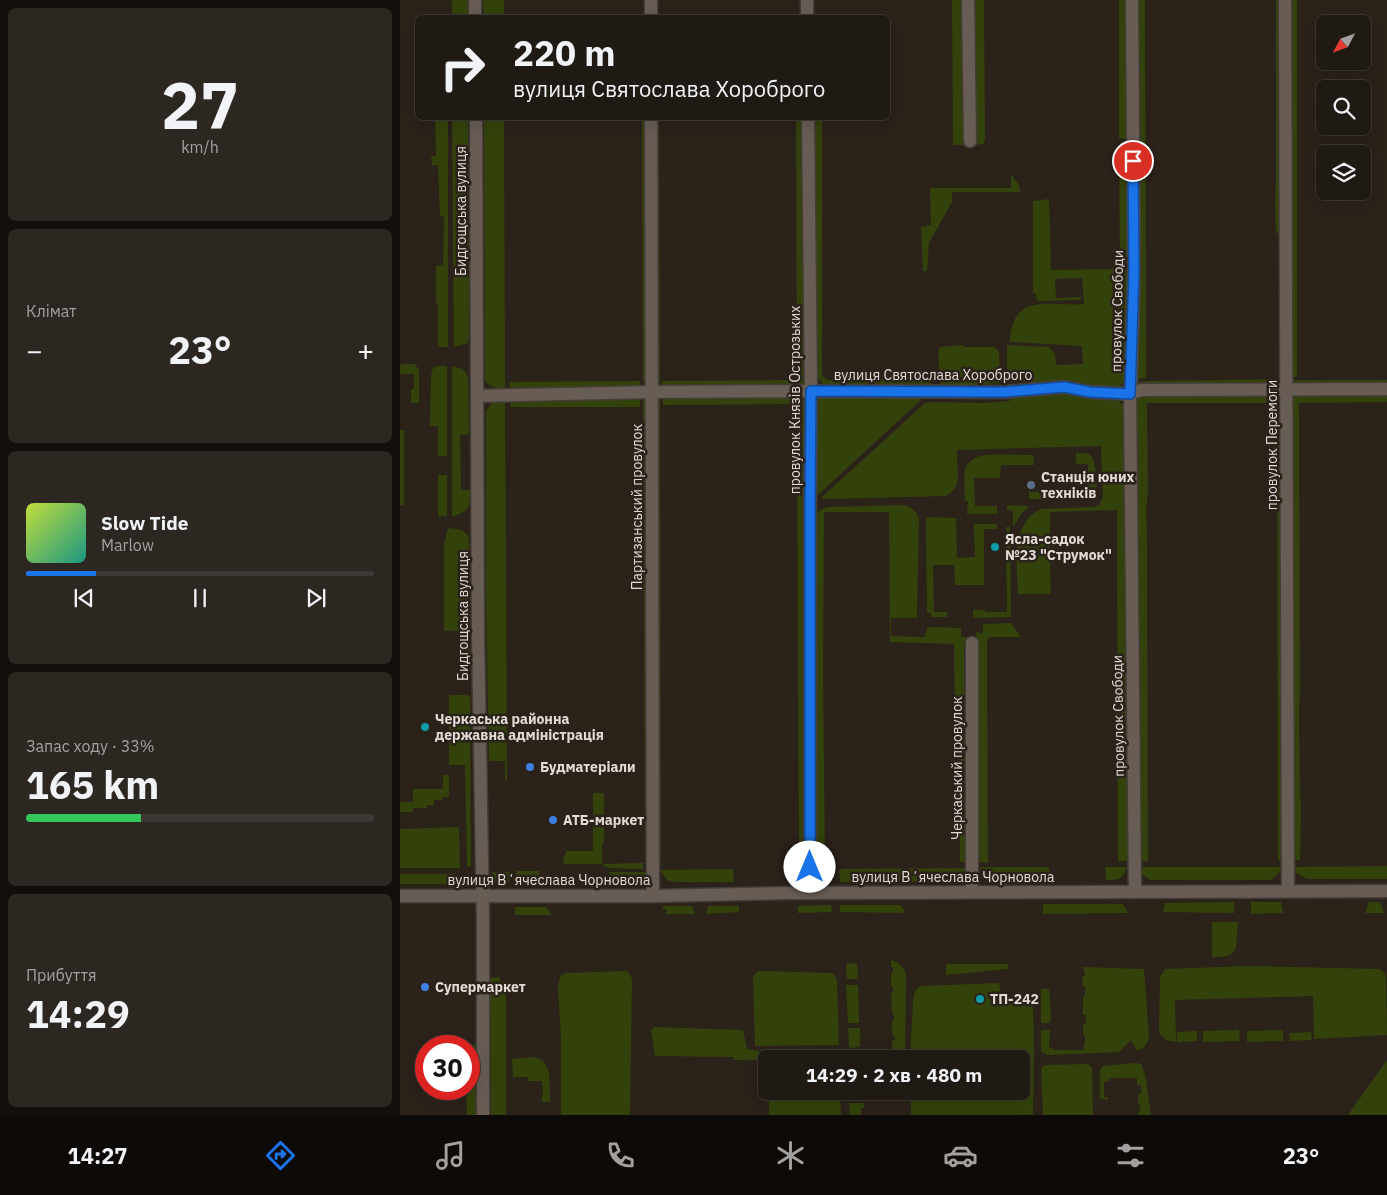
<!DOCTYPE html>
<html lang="uk">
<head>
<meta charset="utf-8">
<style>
	body { margin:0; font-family:"IBM Plex Sans",sans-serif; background:#2d2722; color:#f1f3f6; height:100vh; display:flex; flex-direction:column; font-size:19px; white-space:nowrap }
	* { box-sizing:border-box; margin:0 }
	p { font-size:16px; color:#a2a1a0 }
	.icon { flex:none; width:28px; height:28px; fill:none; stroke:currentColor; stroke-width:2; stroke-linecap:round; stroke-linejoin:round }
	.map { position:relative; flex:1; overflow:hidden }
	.sheet { display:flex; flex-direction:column; gap:8px; padding:8px; background:#120e0b; width:400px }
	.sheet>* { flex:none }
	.guide { position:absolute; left:15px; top:15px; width:475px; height:105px; border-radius:8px; box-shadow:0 5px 20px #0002,0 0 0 1px #3d3834; background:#201a14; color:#f1f3f6; overflow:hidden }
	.needle { width:32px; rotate:229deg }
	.controls { position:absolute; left:916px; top:15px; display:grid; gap:10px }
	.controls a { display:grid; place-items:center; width:55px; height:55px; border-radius:8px; background:#201a14; box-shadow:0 5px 20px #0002,0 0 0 1px #3d3834; font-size:25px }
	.speed { position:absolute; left:15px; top:1035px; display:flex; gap:10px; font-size:25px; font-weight:700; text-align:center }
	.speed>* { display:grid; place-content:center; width:65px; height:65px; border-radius:50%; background:#201a14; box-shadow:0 5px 20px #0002,0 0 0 1px #3d3834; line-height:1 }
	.speed .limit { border:8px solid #d22; background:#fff; color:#111 }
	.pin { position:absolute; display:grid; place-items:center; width:42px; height:42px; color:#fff; margin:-21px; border:2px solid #fff; border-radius:50%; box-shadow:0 1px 5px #0007 }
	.me { position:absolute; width:55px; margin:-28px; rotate:0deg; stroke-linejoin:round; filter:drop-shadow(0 0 4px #0008) }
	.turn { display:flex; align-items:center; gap:18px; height:105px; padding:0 15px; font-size:22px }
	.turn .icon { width:65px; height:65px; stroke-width:2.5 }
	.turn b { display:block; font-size:35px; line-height:42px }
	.big { font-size:38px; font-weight:800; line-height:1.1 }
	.sheet .widget { flex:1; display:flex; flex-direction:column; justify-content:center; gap:8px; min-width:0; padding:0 18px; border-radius:8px; background:#2d2722 }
	.sheet .dial { align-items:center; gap:0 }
	.dial b { font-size:65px; line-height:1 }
	.song { display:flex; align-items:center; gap:15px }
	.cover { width:60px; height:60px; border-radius:8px; background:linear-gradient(135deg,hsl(70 70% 55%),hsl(170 70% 35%)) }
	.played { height:5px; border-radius:2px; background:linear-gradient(90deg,#1a73e8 20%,#3d3834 20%) }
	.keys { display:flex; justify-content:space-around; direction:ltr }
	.heat { display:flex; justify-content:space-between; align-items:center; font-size:28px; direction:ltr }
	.charge { height:8px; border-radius:4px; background:linear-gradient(90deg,#34c759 33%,#3d3834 0) }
	.trip { position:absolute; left:358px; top:1050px; width:272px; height:50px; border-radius:8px; background:#201a14; box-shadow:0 5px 20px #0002,0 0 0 1px #3d3834; font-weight:800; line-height:50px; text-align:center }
	.tab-bar { display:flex; height:80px; justify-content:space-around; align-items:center; background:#0d0a08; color:#a2a1a0 }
	.tab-bar .icon { width:35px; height:35px }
	.tab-bar .on { color:#1a73e8 }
	.tab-bar b { font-size:22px; color:#f1f3f6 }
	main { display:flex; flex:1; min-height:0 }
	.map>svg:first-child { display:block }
	.green { fill:#33420b }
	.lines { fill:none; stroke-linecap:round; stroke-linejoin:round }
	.street-casing { stroke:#443d37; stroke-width:15 }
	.secondary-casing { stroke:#443d37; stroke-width:15 }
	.street { stroke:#685d55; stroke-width:12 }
	.secondary { stroke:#685d55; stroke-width:12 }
	.route-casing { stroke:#114b97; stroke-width:12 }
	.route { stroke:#1a73e8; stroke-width:9 }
	.service-dot { fill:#5c6f8a; stroke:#2b221a; stroke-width:2 }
	.culture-dot { fill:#0f9aa8; stroke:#2b221a; stroke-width:2 }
	.shop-dot { fill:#3f7fe0; stroke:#2b221a; stroke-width:2 }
	.labels { text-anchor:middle; stroke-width:5; stroke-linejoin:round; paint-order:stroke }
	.street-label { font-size:14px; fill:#e1dad6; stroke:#2b221a }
	.poi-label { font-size:14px; font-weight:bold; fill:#e1dad6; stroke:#2b221a; text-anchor:start }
</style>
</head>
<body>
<main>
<section class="sheet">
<div class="widget dial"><b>27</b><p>km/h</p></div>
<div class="widget"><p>Клімат</p>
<div class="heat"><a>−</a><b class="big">23°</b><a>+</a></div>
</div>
<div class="widget">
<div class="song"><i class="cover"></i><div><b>Slow Tide</b><p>Marlow</p></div></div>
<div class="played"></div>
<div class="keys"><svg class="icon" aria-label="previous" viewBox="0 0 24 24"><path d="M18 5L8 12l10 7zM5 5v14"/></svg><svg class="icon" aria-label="pause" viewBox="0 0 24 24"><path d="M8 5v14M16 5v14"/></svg><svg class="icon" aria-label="next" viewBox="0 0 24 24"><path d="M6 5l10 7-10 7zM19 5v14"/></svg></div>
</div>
<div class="widget"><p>Запас ходу · 33%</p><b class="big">165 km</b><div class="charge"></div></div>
<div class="widget"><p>Прибуття</p><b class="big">14:29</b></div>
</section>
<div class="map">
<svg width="987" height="1115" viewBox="0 0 987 1115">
	<rect width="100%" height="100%" fill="#2b221a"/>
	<path class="green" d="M52 0H68V17H52Z
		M83 0H104V17H84Z
		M552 0H564L565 145H553V143Z
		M573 0H584L585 140 583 144 574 145Z
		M719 0H728L729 136 725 139 719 138Z
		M735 0H745L746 347V378L736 379Z
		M876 0H881L884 377H879V233H876L875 203 876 188Z
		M888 0H897V377H891Z
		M35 118H48V347H40L38 345V303H36V266L43 265 44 217 40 216 38 165H32L31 156H36Z
		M52 118H68L69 332 68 343 54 347Z
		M84 118H104L105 388C97 388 89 388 85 380Z
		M242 118H245L246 377 243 383Z
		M255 118H259L260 385 256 378Z
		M396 118H403L404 383 403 385 397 386Z
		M413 118H422V375L427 380 531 379V384L526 387H429L423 384 415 375Z
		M719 145H725L728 147 729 364 724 381 720 386 715 388 685 387 667 383 607 382V345L649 347 655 354 656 365 683 364 682 346 610 342C612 291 649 307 684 304L682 278 655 279 656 298 681 297V300L637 301 636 294 633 293V201L649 199 651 270 720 269Z
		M611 174 619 185 620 192H552V202L529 243 527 271H523L521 227 531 225 530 188H611Z
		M563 345 564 347H594L597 349 599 352 600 383 548 387 543 386 540 383 538 351 540 347Z
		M2 364H15L19 370V403H11V389H14V374H0V366Z
		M36 366H47V456H38V426H30L31 377 32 370Z
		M52 366C60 368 66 369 68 378L69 434 60 435 61 490H70C70 509 70 510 52 517Z
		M884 379 880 385 745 386 738 382 746 381Z
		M394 380V386H262V381Z
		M892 380H987V386H893Z
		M240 381V386L236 387 110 389 109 382Z
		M668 391 717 400 722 404 727 412 729 861H718L717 510 650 512V572L651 594H618C617 567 610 523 641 509L693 507 699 505 703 497 701 446 557 450C556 467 564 487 546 496L427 499 421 498 525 403 535 402 585 403 609 401 614 396Z
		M987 393V402L899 403 900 691 899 708 900 795 901 806 900 860H893L891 404 894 398 898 395Z
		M515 394 523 398 418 495 415 489 416 401 424 395Z
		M742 395 881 396 883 860H878L877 403H747L748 492 746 510 747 535 748 861H741L736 400 738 397Z
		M240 396V407H110L111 401Z
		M263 396H393V404L263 405Z
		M260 397 261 864H258L256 401Z
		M397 397 403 401 406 407V808L403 864H399Z
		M243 398 248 405 249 864H245Z
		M105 400 107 780H105V761H89L86 595V411L92 402Z
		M0 430H4V505H0Z
		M676 453C680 453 688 452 691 456 696 460 698 489 695 495 693 497 691 498 688 499H629V492L688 491V464H676Z
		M633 455 634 465H601L600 478H574L575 506H597V514H567L568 501H565C565 490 562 474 567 465 569 462 573 459 577 457 587 453 620 455 633 455Z
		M38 475H47V516L38 517Z
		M504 505C512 508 515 510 519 517L517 612V618H491V636L524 637 527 631V627L561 628V637H567L568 643 564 644 565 862H560L559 731H555L554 644 490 642 489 512H424L423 671 425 862 415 864 416 515 419 511 427 507Z
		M607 505 629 506 621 514 613 527V511L607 510Z
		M526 517 556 518 557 558 575 557 574 524H597V529H584V585H555L554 565H533L534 612H547V617H531V613H527Z
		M606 527H610L611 617 573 618V610H585V612H607Z
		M48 528C58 529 65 529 69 538L70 628 68 630 44 631V545Z
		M611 623 621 637H589L587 643 588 863 580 862 577 854 576 632 583 633V624Z
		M64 642 70 646V673L68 676H65C57 669 56 649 64 642Z
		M49 695H65L70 696 71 866 67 867 65 765H49Z
		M43 775H49V797H42V800H34V805H27V808H13V812H0V802H13V789H43Z
		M193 793H204V842L202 843V864L243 863V869L208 868 202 864H164L163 856 166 855V851H193Z
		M59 827 60 868H0V829Z
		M987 866V879H907L896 873 894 867Z
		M580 867H649L650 880 589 881 582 876Z
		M705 867H727C723 880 718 880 706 880Z
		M740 867H882L879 873 871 880H750L741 873Z
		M565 868 564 873 554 881 440 882 439 869Z
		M333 869 334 882H274L267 880 260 870Z
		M116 871H140L137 878 131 883H117Z
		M92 872H109V883H101L95 882 92 876Z
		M209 872H247C242 886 228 883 216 884Z
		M0 874H55L56 884H0Z
		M834 902V913L763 912 765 903Z
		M851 902H881L883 913 851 914Z
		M969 902H980L984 913H965Z
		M643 904H723L728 913 643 914Z
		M431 905 432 912 398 913V906Z
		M440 905H501L506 913 440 912Z
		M264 906H292L295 914H266L267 909 262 910Z
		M308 906H339V912L306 914Z
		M115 907H146L152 915H115Z
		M812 922H838L836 948C831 958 822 957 812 957Z
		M491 960C500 963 503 966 506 974L505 1051H492V1041L495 1040 494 1034H492V1021H494V1015L492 1014 491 993H493V987L491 986V973H493V967H491Z
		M457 963 458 979H447L446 964Z
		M546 964H608V969L546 975Z
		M849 966 979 969 985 973 986 978 987 1035 914 1039 913 996 775 1000 776 1042 766 1040 759 1033 760 976 765 969Z
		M682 967 744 969 749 1036C748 1043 745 1048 737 1051L731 1040 719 1052 648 1055 641 1052V1030H650L649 1048H653V1050H684V1044L685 1043V1035H683V1025L686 1024V1015H683V997L685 996V986H683L682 977 685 976 684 969Z
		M227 971 231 976 232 980 230 1115H161V1039L158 987 160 976 166 973Z
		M361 971 431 973C435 975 436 977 437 981L439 1045 355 1046 353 976 357 972Z
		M100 977V981L106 982V1115H91L90 978Z
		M599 983 601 998 630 996 633 1000 634 1059 633 1115H511V1091H621V1059H510L513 1001 515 991 520 986Z
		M446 985H458L459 1023H448Z
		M641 989H649L651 1019 649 1023H641Z
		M254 1027 343 1030 347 1049 372 1053 429 1054 433 1055 436 1059 334 1060V1057L255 1056 251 1030Z
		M448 1028H460V1047L449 1048Z
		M839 1030 840 1041 803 1042V1031Z
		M883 1030V1041L847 1042V1031Z
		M797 1031V1041L777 1042V1032Z
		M911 1032 912 1040 890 1041 889 1033Z
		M76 1044V1115H67L66 1089H69V1052L70 1051V1045Z
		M449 1052 504 1053 503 1059H450Z
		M134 1057C154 1060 149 1087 150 1102H142V1096L143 1095 142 1081H128V1077H113L112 1059Z
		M987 1060V1115H948Z
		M736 1063 741 1064 745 1074 751 1115H738V1112L740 1111V1104L738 1103V1094L741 1093V1085H737V1078H709V1081L704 1082V1097H708V1100L700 1099V1070L703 1066Z
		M688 1064 692 1068 693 1115H643L641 1069 644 1065Z
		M369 1091H440L441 1115H369Z
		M449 1103H464V1108H461V1115H450Z"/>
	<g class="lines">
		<defs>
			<path id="street" d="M75 0V18
				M251 0V18
				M407 0V18
				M568 0 570 141
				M732 0 734 272 731 382 730 394 735 892
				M885 0 888 891
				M76 118 78 636 83 921V1115
				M251 118 253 896
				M408 118 411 391 410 504V893
				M77 396 251 392 411 391 604 392 664 387 690 392 730 394 741 390 987 389
				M572 643V892"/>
			<path id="secondary" d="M0 896H253L388 893 987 891"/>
		</defs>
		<use href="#street" class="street-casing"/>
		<use href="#secondary" class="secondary-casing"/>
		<use href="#street" class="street"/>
		<use href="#secondary" class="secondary"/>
	</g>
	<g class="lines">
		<defs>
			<path id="route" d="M410 867V504L411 391 604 392 664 387 690 392 730 394 734 272 733 161"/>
		</defs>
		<use href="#route" class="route-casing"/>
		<use href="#route" class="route"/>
	</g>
	<circle class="service-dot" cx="631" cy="485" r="5"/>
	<g class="culture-dot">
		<circle cx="595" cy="547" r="5"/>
		<circle cx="25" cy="727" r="5"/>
		<circle cx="580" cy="999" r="5"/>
	</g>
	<g class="shop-dot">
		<circle cx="130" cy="767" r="5"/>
		<circle cx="153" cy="820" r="5"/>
		<circle cx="25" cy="987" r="5"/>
	</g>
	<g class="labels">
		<g class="street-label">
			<text transform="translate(61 211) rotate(-90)" y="5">Бидгощська вулиця</text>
			<text transform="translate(717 311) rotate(-89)" y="5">провулок Свободи</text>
			<text x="533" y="380">вулиця Святослава Хороброго</text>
			<text transform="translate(395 400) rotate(-90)" y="5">провулок Князів Острозьких</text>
			<text transform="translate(872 445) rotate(-90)" y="5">провулок Перемоги</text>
			<text transform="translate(237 507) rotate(-90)" y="5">Партизанський провулок</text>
			<text transform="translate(63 616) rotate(-90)" y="5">Бидгощська вулиця</text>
			<text transform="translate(718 716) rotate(-91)" y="5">провулок Свободи</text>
			<text transform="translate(557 768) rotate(-90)" y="5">Черкаський провулок</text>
			<text x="553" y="882">вулиця Вʼячеслава Чорновола</text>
			<text x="149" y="885">вулиця Вʼячеслава Чорновола</text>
		</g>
		<g class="poi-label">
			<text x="641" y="482">Станція юних<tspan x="641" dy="16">техніків</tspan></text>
			<text x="605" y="544">Ясла-садок<tspan x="605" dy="16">№23 "Струмок"</tspan></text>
			<text x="35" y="724">Черкаська районна<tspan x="35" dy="16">державна адміністрація</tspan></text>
			<text x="140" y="772">Будматеріали</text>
			<text x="163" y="825">АТБ-маркет</text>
			<text x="35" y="992">Супермаркет</text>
			<text x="590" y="1004">ТП-242</text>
		</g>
	</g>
</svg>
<div class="controls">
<a><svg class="needle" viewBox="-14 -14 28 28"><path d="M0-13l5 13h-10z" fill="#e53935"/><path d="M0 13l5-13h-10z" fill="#a2a1a0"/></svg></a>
<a><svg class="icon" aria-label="search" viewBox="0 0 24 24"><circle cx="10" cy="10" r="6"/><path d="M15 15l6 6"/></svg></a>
<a><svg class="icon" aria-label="layers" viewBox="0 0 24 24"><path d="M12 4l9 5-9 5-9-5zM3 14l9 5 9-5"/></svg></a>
</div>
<div class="speed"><div class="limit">30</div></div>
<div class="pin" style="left:733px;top:161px;background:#d93025"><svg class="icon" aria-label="arrive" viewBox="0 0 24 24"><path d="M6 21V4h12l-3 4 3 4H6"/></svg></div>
<svg class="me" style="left:410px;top:867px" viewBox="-20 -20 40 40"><circle r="19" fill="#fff"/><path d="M0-13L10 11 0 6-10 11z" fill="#1a73e8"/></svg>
<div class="trip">14:29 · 2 хв · 480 m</div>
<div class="guide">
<div class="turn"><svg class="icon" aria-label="right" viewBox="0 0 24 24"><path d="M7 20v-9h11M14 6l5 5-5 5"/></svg><div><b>220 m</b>вулиця Святослава Хороброго</div></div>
</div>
</div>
</main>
<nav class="tab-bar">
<b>14:27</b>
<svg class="icon on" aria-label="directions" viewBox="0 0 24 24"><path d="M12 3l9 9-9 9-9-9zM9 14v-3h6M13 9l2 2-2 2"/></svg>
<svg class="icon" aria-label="music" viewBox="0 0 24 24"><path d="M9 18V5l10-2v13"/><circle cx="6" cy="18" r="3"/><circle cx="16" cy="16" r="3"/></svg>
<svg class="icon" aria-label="phone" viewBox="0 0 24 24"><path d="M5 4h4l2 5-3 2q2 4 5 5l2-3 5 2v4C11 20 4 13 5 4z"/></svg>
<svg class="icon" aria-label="climate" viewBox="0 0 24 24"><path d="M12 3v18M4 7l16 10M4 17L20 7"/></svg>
<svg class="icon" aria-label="car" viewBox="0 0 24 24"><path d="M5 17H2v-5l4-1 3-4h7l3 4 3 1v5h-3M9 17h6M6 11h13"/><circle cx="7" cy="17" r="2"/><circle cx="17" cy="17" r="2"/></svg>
<svg class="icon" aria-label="filters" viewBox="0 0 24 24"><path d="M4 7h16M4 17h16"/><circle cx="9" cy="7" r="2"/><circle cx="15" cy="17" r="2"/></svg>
<b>23°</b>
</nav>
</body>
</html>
